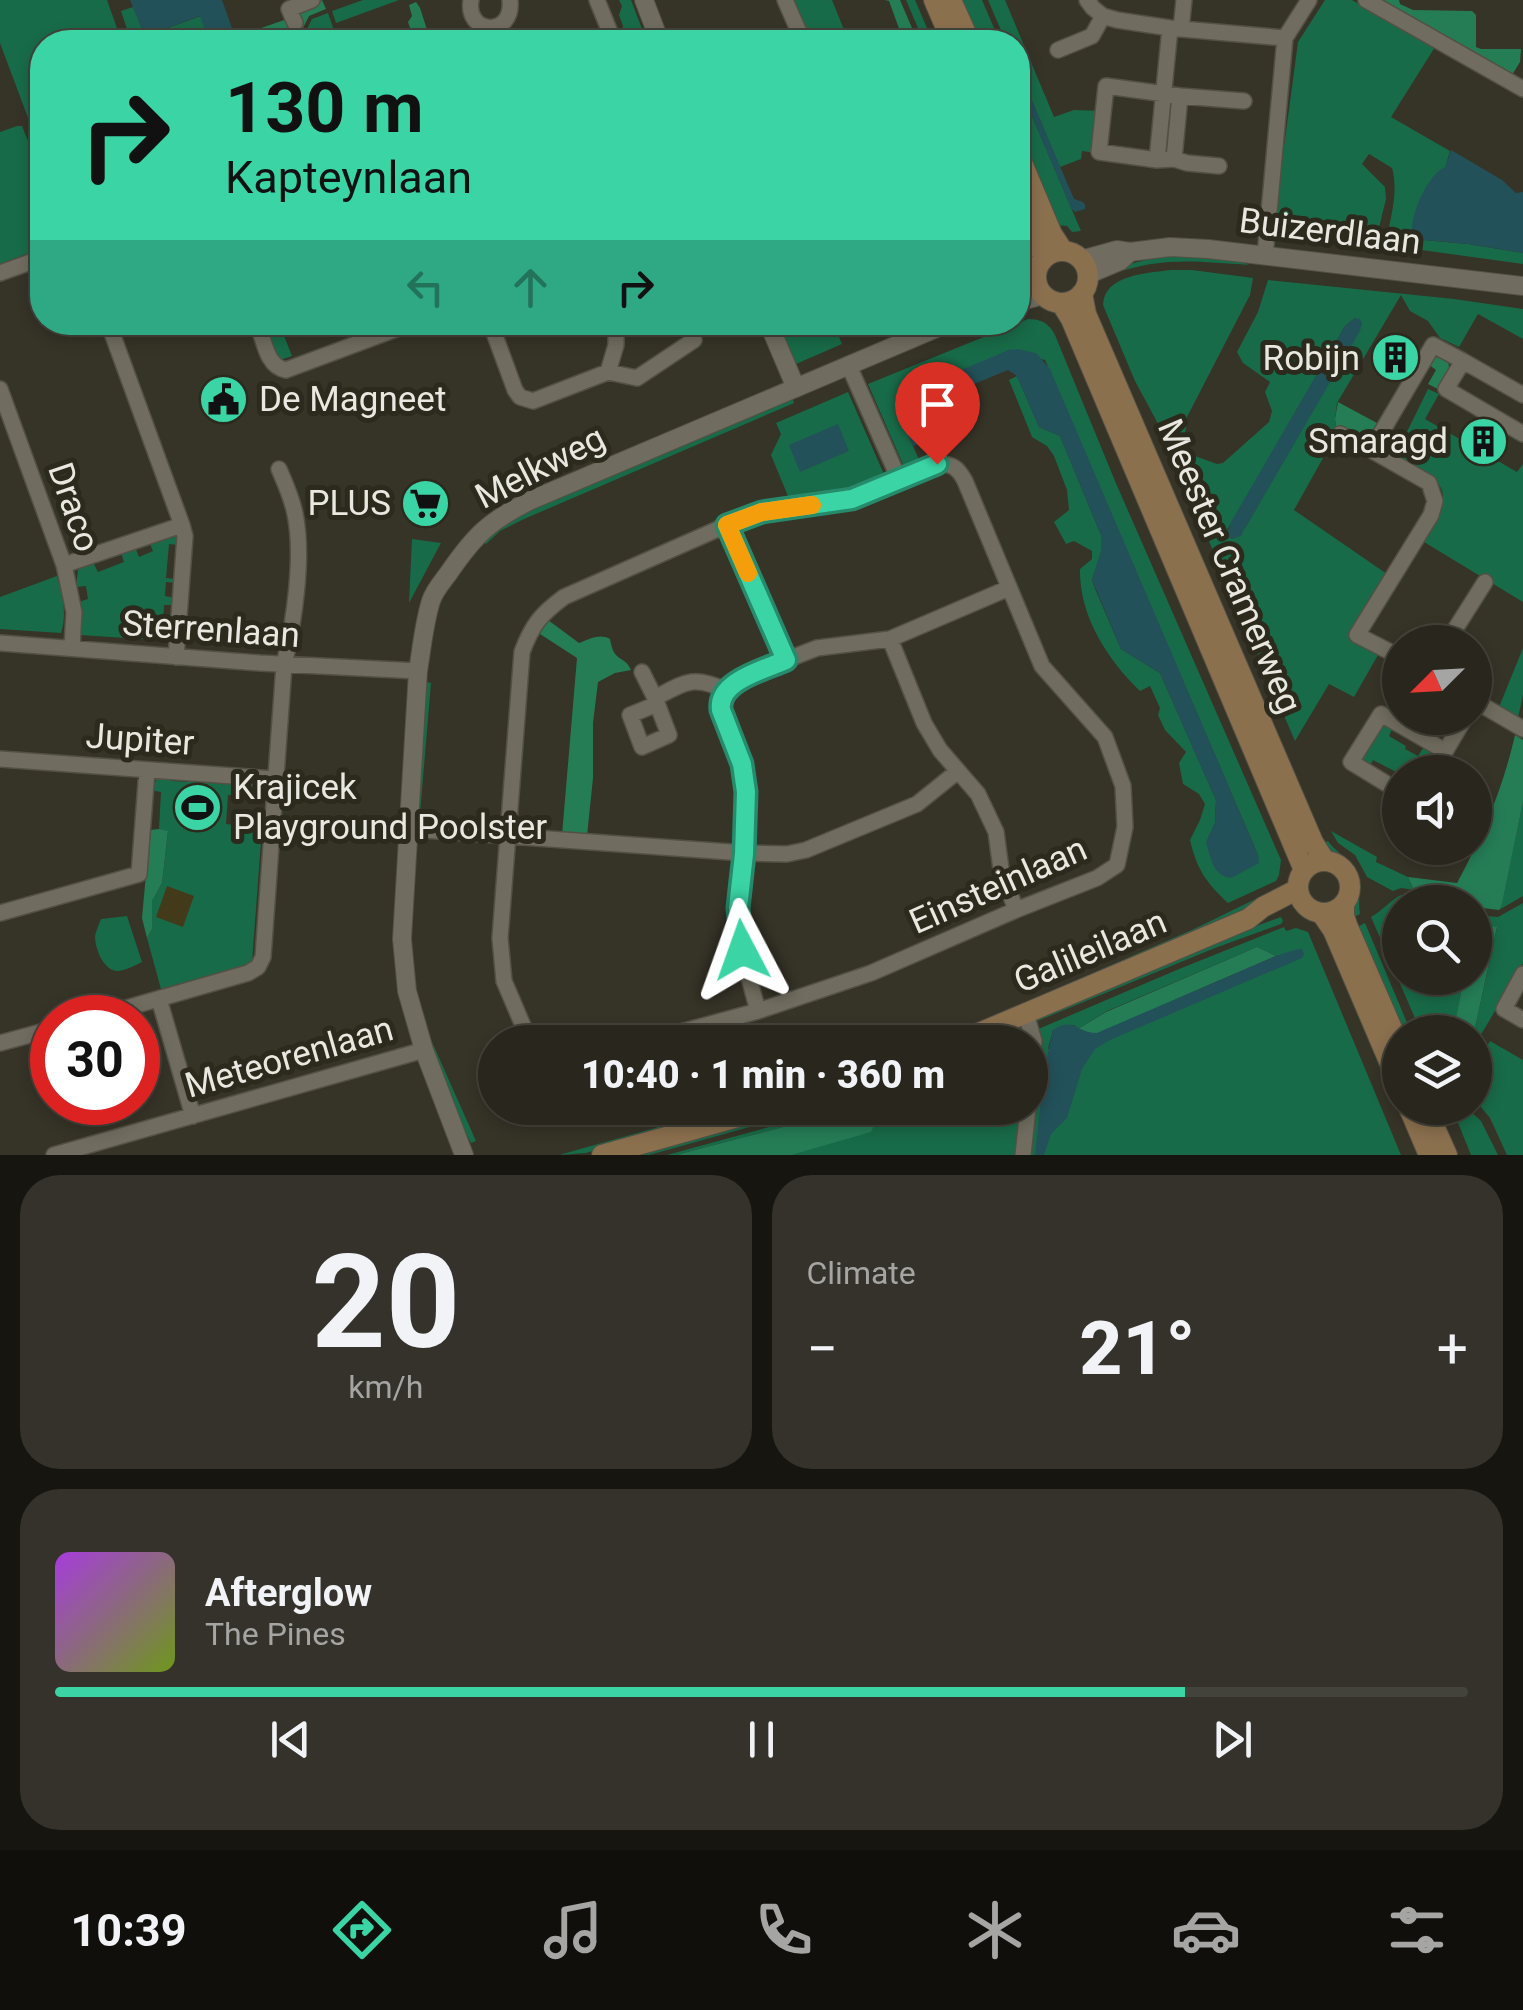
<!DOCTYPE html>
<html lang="en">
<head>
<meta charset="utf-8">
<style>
	body { margin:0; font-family:Roboto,sans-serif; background:#34322a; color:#f1f3f6; height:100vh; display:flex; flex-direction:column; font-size:38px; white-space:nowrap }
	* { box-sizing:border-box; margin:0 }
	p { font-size:32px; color:#a5a5a4 }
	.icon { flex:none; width:55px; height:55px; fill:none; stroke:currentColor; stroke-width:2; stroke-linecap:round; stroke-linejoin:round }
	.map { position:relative; height:1155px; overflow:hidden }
	.side { display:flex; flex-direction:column; gap:20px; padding:20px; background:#161510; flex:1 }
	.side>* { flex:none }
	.top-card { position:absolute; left:30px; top:30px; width:1000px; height:305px; border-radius:40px; box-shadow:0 5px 15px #0003,0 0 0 2px #44433b; background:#3ad4a5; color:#111; overflow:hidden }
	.needle { width:65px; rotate:246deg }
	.fabs { position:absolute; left:1382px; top:625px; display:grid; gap:20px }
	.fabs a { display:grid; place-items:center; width:110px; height:110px; border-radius:50%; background:#28261d; box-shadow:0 5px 15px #0003,0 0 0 2px #44433b; font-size:50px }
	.speed { position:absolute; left:30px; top:995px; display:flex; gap:20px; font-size:50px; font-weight:700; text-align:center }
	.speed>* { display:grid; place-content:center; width:130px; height:130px; border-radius:50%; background:#28261d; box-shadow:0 5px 15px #0003,0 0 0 2px #44433b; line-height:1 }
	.speed .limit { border:15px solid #d22; background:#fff; color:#111 }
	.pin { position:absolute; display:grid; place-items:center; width:85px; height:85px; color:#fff; margin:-102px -42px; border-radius:50% 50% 50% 0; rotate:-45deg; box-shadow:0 0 10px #0007 }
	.pin .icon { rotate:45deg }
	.me { position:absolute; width:110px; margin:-55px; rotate:356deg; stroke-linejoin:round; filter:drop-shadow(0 0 8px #0008) }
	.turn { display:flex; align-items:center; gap:35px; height:210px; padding:0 30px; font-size:45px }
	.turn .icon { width:130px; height:130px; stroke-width:2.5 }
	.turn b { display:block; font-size:70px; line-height:85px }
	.lanes { display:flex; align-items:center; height:95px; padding:0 30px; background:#0003; justify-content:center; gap:50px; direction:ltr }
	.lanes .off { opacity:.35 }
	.big { font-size:75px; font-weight:800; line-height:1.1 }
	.side .tile { flex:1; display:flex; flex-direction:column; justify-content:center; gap:15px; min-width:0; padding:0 35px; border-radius:40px; background:#34322a }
	.side .dial { align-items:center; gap:0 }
	.dial b { font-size:130px; line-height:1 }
	.song { display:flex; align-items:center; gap:30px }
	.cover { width:120px; height:120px; border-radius:15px; background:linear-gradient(135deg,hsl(280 70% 55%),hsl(80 70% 35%)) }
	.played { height:10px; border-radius:5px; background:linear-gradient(90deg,#3ad4a5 80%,#44433b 80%) }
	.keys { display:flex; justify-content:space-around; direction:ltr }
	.heat { display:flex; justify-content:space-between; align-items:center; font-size:55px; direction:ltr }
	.side .tiles { flex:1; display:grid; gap:20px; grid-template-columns:1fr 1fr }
	.tile:last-child { grid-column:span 2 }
	.trip { position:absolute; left:478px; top:1025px; width:570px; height:100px; border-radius:50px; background:#28261d; box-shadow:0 5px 15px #0003,0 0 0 2px #44433b; font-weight:800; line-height:100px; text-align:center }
	.dock { display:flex; height:160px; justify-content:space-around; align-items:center; background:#100f0c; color:#a5a5a4 }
	.dock .icon { width:70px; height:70px }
	.dock .on { color:#3ad4a5 }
	.dock b { font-size:45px; color:#f1f3f6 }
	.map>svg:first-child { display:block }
	.green { fill:#186b48; fill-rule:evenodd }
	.forest { fill:#257d56 }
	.sand { fill:#433a1a }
	.water { fill:#235159 }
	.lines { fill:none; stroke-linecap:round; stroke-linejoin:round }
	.pedestrian-casing { stroke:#535045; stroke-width:14 }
	.minor-casing { stroke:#535045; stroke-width:18 }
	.tertiary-casing { stroke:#535045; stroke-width:20 }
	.secondary-casing { stroke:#535045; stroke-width:22 }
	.pedestrian { stroke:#706c5f; stroke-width:11 }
	.minor { stroke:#706c5f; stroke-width:15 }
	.tertiary { stroke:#706c5f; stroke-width:18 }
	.secondary { stroke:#8b704e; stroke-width:20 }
	.route-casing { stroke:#268a6b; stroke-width:25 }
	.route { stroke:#3ad4a5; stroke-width:18 }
	.slow { stroke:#f59e0b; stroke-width:18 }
	.labels { text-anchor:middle; stroke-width:10; stroke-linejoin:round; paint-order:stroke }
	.street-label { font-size:35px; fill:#e9e8e0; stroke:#2c291d }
	.poi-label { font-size:35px; fill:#e9e8e0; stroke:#2c291d; text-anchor:end }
</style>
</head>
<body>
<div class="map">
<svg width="1523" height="1155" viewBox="0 0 1523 1155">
	<rect width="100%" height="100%" fill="#363327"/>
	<path class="green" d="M0 0H107L118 31 106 35 108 42H42V148L37 142 0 43Z
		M363 0H399L336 23 332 11Z
		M619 0H631L647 42H621L623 26 619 15 622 6Z
		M793 0H832L849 42H830L808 36Z
		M906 0H915L933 42H924Z
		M956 0H982L1000 42H974Z
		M988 0H1005L1054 117 1074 110 1102 111 1097 153 1082 151 1081 159 1060 167 1018 68V42H1006Z
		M1325 0H1352L1435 47 1391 117 1450 151 1424 240 1468 244 1523 253V264L1385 245C1390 220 1399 193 1392 168L1369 154 1362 164 1385 187 1386 199 1375 244 1273 229 1298 42Z
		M133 7 145 36 201 16 209 42H135L130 38 121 11Z
		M328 13 335 33 324 37 326 42H312L307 29 312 19Z
		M1018 83 1081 231 1072 232 1067 226 1057 225 1018 144Z
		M17 126H22L33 153 28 156 37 175 42 173V248L0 264V132Z
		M1178 256 1240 261 1249 265C1198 262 1164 256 1113 274L1111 269 1157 257Z
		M1171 270H1192L1253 278 1250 295 1187 417C1186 435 1185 441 1168 448L1156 420 1135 381 1103 305C1104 275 1146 273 1171 270Z
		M1268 280 1454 299 1523 309V339L1478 314 1459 347 1440 338 1428 321 1410 311 1401 295 1337 403 1335 419 1337 433 1294 510 1387 574 1349 637 1378 655 1354 697 1329 684 1295 741 1208 539 1178 461 1192 455 1217 464 1223 463 1269 422 1272 411 1265 392 1270 382 1243 363 1237 352 1258 312ZM1355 318 1362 323 1359 331 1245 528 1227 530 1345 326Z
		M1028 319C1041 319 1049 323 1055 335L1115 481 1281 860 1279 875 1276 881 1228 903C1206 882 1197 870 1190 840L1200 820 1205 804 1199 794 1183 784 1179 763 1186 752 1165 730 1158 715 1160 708 1150 686 1140 691C1107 659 1079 615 1080 569L1092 559V551L1074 541 1066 544 1054 522 1069 510 1067 490 1054 456 1047 446 1032 437 1009 380 1017 376 1039 427 1060 436 1101 535V552L1092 580 1096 591 1121 649 1160 673 1216 800 1215 823 1206 843 1258 855 1045 360 1009 350 897 409 920 462 905 469 868 384Z
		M263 323H279L292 356 280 360 276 358Z
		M778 323H800L805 335 819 333 816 323H833L842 344 796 364Z
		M1428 389 1439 394 1425 419 1517 472 1523 464V602L1424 542C1457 484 1447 487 1395 456Z
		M848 392 883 472 882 478C854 495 822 497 790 501L771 455 781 434 776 423Z
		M792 397 794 403 524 519 500 531 486 544 483 542 491 533 528 509Z
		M174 533 179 536 178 545 169 544 166 578 176 579V583L166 582 165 596 175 598 174 605H164L163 624 172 625 171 641 80 635 79 602 88 599 86 586 76 587 78 570 93 562 98 572 124 562 121 553 135 547 139 557 153 551 149 542Z
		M412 539 441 543 409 603Z
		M57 576C63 594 67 615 61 633L0 629V597Z
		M1523 648V695L1518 718 1499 707Z
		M426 682 431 683 420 814H416Z
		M1380 727H1393L1389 736 1406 746 1405 749 1418 756 1425 745 1430 750 1432 761 1426 772 1400 774 1373 760 1369 768 1363 760 1362 754Z
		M168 776 172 781 249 785 255 782 254 796 228 795 226 824 262 828 252 963 161 989 147 938 152 929V901L162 883 168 832 159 829 161 792 150 790 157 779Z
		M1523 802V896L1499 910 1502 903Z
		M1331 831 1377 857 1376 862 1408 877 1414 890 1401 888 1393 891 1367 877 1355 855 1338 843Z
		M1328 841C1335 851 1345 856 1352 865 1364 879 1357 898 1360 914L1350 919C1350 901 1360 881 1345 865 1336 857 1327 857 1320 845Z
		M1270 892 1272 897 1199 933 1028 1006 1026 1002 1194 929Z
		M1401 895 1426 902H1400V978H1464L1453 1032H1421L1371 917C1383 910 1392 899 1401 895Z
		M1523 903V963L1475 1045 1474 1032 1497 928 1476 924 1475 927V915L1498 917Z
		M127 916 142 962C136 965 124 971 117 971 103 970 95 948 95 936 96 931 99 924 101 919Z
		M1281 917 1283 921 1281 924 1215 948 1035 1022V1017L1202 946Z
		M1365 923 1411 1032H1400L1353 929Z
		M1284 927 1286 931 1296 928 1308 932 1401 1155H729L872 1108H1030V1055L1036 1030 1179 969ZM1257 947 1276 956 1299 950 1048 1049 1053 1030 1074 1025 1078 1029 1107 1011Z
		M1490 1041 1523 1060V1155H1507L1490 1118 1475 1100V1066Z
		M432 1042 476 1141 471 1143 456 1113 429 1043Z
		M726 1108H744L586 1153 559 1155Z
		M798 1108H818L649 1155H628Z
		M839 1108H848L814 1119 676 1155H667Z
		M1452 1108H1467L1481 1121 1498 1155H1471Z"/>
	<path class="forest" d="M322 0 326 9 309 16 302 30 269 42H252L250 32 290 18 299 9Z
		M885 0H900L918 42H904L889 1Z
		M1383 0H1399L1400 4 1413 10 1472 11 1476 15V47L1481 49H1521L1520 62 1512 75Z
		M416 2 420 8 431 42H415L408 22 412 16 409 5Z
		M1440 354 1448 358 1449 368 1438 389 1428 384 1436 370 1428 364 1434 355Z
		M1338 402 1377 423 1370 437 1366 438 1351 430 1337 431 1335 419Z
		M548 620 579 643C590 639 599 633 610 639 614 664 624 654 631 670L615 673 598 682 593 723V778L587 836 562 835 577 658 540 634Z
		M1515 735 1523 740V802L1502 904 1499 910 1475 907V902H1456L1414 890 1408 877 1457 883C1483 835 1503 788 1515 735Z
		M159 829 168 831 162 883 152 901V929L147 938 142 918 150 830Z
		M1476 924 1497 927 1474 1032H1453L1464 978H1475Z
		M1257 947 1276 956 1097 1033H1089L1078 1029 1106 1012Z
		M848 1108H894L880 1113 871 1132 791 1155H676L814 1119Z"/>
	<path class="sand" d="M167 886 194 896 183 927 156 917Z"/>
	<path class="water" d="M130 0H222L237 42H209L200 16 145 36Z
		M1018 68 1074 199 1083 202 1085 205V209L1075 212 1071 208 1018 83Z
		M1451 150 1502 180 1516 193 1523 192V253L1468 244 1424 240 1412 232C1411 212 1428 175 1445 167Z
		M1355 318 1360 319 1362 323 1360 331 1245 528 1241 536 1232 539 1227 537 1230 524 1345 326Z
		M1018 349 1036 353 1050 369 1258 855 1259 863 1231 878C1213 876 1211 858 1206 843L1215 823 1216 800 1160 673 1121 649 1092 580 1101 552V535L1060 436 1039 427 1017 376 1008 370 950 394 960 428 955 432 913 446 897 409 895 400 901 395 1009 350Z
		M838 424 849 451 800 472 789 445Z
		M1298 949H1302L1304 954 1302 958 1110 1040 1095 1049 1082 1069 1067 1118 1051 1134 1044 1155H1035L1044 1071 1053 1030C1074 1016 1076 1033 1097 1033L1276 956Z"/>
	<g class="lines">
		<defs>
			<path id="pedestrian" d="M423 510H424"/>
			<path id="minor" d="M471 0C465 35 514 38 510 0
				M597 0 614 42
				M785 0 799 32 815 42
				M1087 0 1093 8 1103 16 1117 20 1170 28 1285 38
				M1366 0 1523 89
				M295 23 289 9 312 0
				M1181 29 1184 0
				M1058 50 1092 36 1103 16
				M1174 159 1180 96
				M1157 160 1170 28
				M1219 166 1187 163 1174 159 1157 160 1099 152 1106 86 1180 96 1244 101
				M1265 256 1285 38 1309 0
				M0 273 42 258
				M257 322C264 339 266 367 286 370L415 322
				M490 322 515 390 520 397 533 401 608 372 616 345V322
				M849 366 899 479
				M608 372 637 378 694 340 687 328
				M0 389 64 565 74 612 72 648
				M1523 395 1463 361 1446 389 1523 434
				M1340 434 1371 450
				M727 525 786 660
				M64 565 182 525 108 322
				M890 639 924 723 940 750 978 794 996 832 1001 869 1016 910
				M1447 642 1485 582
				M0 643 260 663 418 671
				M176 657 185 536 182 525
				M1400 657 1357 635 1431 515 1435 501 1429 483 1371 450 1433 345 1463 361
				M642 672 655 698
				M1475 701 1523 729
				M657 704 630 715 642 747 669 735 655 698C685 682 693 675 725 690
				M0 759 275 779
				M1433 772 1465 718
				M1400 792 1351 762 1381 714 1445 751
				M410 829 744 853 787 854 806 850 917 804 958 771
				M1475 837 1476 838
				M0 913 139 874 147 770
				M1523 974 1504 1009 1523 1020
				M159 999 193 1116
				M758 1011C749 977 737 941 738 905 740 860 752 813 742 767 738 748 728 728 721 710L720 700 725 690 736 683 786 660 817 648 890 639 1009 588
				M1026 1014 1034 1041 1030 1082
				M92 1018 248 973 258 967 263 957 284 665C294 622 304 557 295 514 292 498 285 483 279 469
				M530 1042 504 981 500 938 522 652C532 625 541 614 564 597L727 525 763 513 852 499 937 464C952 463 958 468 965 481L1042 666 1105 737 1123 786 1125 827 1117 865 1097 878 1016 910 871 973 758 1011 644 1042
				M0 1043 52 1029
				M54 1155 424 1050
				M1023 1155 1028 1108"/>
			<path id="tertiary" d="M644 0 660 42
				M1081 260 1117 250 1130 252 1170 247 1208 249 1523 286
				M1087 275 1120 261 1130 252
				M1018 288 1036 276
				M1018 302 1043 295
				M768 322 796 388
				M464 1155 424 1050 407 991 402 939 418 671C422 647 424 623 431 601 434 591 442 582 448 574 474 536 488 522 529 501L951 322"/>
			<path id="secondary" d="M934 0 952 42
				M951 0 970 42
				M1018 153 1052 234 1063 251
				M1018 196 1044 258
				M1036 277a26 26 0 1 1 52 0a26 26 0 1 1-52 0Z
				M1082 293 1086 314 1313 842 1325 861
				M1061 303 1071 319 1304 870
				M1298 887a26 26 0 1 1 52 0a26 26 0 1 1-52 0Z
				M1344 904V916L1347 925 1400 1047
				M1322 914 1333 930 1400 1087
				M958 1042 1248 919 1263 907 1298 889
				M1409 1108 1429 1155
				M1426 1108 1447 1155
				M602 1155 770 1108"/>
		</defs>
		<use href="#pedestrian" class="pedestrian-casing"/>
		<use href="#minor" class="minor-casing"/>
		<use href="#tertiary" class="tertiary-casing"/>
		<use href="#secondary" class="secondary-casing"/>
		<use href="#pedestrian" class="pedestrian"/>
		<use href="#minor" class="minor"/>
		<use href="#tertiary" class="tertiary"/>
		<use href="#secondary" class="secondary"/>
	</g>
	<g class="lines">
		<defs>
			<path id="route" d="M742 950 738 908 744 854 746 792 742 764 721 710C717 681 764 670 786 660L727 525 762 512 852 499 937 464"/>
		</defs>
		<use href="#route" class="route-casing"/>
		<use href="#route" class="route"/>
		<path class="slow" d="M748 573 727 525 762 512 812 505"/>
	</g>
	<defs>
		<symbol id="building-disc" viewBox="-11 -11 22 22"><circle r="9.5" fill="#3ad4a5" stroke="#2c291d"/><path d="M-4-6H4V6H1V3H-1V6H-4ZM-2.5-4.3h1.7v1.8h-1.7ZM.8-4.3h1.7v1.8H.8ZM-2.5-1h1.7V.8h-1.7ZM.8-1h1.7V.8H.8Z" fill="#111"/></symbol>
		<symbol id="civic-disc" viewBox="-11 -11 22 22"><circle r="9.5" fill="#3ad4a5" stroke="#2c291d"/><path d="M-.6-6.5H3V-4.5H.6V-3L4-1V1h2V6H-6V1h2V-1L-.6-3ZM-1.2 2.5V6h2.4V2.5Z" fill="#111"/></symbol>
		<symbol id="supermarket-disc" viewBox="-11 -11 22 22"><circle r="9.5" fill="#3ad4a5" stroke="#2c291d"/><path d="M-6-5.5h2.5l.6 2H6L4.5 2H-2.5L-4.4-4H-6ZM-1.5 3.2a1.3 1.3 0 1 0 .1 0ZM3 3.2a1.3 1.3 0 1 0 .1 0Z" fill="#111"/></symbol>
		<symbol id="stadium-disc" viewBox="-11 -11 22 22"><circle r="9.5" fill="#3ad4a5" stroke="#2c291d"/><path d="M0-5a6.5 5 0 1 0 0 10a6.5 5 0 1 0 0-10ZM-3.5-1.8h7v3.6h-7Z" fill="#111"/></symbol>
	</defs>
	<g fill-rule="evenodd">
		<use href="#building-disc" x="1368" y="330" width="55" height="55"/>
		<use href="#civic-disc" x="196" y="372" width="55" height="55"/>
		<use href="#building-disc" x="1456" y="414" width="55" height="55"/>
		<use href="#supermarket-disc" x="398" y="476" width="55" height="55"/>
		<use href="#stadium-disc" x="170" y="780" width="55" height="55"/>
	</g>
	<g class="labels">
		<g class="street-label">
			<text transform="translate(1330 231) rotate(7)" y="12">Buizerdlaan</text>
			<text transform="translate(540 467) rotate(-27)" y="12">Melkweg</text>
			<text transform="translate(74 507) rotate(71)" y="12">Draco</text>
			<text transform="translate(1230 566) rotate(67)" y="12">Meester Cramerweg</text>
			<text transform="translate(211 629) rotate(4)" y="12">Sterrenlaan</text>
			<text transform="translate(140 739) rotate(4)" y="12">Jupiter</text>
			<text transform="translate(998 885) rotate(-24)" y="12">Einsteinlaan</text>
			<text transform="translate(1090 951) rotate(-23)" y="12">Galileilaan</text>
			<text transform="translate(289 1057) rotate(-16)" y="12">Meteorenlaan</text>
		</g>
		<g class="poi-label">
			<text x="1360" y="370">Robijn</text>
			<text x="259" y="411" text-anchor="start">De Magneet</text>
			<text x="1448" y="453">Smaragd</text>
			<text x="391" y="515">PLUS</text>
			<text x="233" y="799" text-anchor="start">Krajicek<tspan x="233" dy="40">Playground Poolster</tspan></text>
		</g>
	</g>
</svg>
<div class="fabs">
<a><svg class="needle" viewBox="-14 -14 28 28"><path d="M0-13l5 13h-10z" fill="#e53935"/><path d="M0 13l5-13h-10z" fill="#a5a5a4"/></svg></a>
<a><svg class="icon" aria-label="sound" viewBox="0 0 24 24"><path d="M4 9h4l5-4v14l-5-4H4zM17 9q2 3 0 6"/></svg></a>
<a><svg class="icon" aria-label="search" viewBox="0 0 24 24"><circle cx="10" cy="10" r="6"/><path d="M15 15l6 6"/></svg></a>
<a><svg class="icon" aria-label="layers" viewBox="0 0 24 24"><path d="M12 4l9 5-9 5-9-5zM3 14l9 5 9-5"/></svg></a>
</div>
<div class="speed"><div class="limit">30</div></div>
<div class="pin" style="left:937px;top:464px;background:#d93025"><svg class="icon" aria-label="arrive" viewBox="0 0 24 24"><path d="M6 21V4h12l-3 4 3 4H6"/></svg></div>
<svg class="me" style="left:742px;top:950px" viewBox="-20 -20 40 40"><path d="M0-17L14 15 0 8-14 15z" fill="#3ad4a5" stroke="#fff" stroke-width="4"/></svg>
<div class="trip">10:40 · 1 min · 360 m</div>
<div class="top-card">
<div class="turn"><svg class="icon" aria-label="right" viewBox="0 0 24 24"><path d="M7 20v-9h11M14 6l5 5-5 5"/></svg><div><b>130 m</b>Kapteynlaan</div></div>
<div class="lanes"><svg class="icon off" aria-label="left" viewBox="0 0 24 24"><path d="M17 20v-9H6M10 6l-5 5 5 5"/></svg><svg class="icon off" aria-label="ahead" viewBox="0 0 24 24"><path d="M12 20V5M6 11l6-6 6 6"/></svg><svg class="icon" aria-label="right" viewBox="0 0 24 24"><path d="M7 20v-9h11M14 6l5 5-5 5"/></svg></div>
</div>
</div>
<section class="side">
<div class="tiles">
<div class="tile dial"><b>20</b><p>km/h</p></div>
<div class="tile"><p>Climate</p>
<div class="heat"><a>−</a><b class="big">21°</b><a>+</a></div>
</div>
<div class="tile">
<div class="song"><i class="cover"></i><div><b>Afterglow</b><p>The Pines</p></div></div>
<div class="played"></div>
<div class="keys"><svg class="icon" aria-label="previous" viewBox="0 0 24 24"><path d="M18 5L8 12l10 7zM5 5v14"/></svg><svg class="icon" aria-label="pause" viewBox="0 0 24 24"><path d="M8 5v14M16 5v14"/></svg><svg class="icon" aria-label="next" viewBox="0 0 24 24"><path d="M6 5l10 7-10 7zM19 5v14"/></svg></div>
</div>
</div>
</section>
<nav class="dock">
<b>10:39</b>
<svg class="icon on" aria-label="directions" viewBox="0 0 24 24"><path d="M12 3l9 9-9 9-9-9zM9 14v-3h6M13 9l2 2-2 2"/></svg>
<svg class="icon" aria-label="music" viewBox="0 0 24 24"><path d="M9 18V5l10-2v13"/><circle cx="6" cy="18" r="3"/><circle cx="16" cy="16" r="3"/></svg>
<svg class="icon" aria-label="phone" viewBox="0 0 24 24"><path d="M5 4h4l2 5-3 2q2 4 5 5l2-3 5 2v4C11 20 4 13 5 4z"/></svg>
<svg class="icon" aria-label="climate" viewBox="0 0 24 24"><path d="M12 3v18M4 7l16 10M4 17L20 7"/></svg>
<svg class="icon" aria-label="car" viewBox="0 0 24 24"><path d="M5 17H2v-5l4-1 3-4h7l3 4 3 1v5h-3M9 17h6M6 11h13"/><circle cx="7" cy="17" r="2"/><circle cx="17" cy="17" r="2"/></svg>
<svg class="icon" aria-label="filters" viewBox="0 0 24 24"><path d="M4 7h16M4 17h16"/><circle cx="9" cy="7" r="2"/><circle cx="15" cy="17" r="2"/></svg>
</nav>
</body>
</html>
